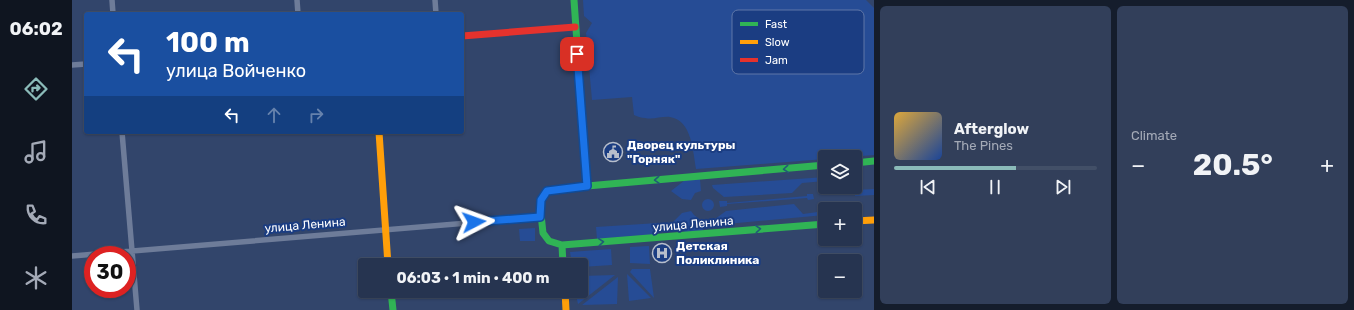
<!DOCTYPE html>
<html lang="en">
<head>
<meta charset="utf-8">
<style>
	body { margin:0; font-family:Rubik,sans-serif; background:#323f5a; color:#f1f3f6; height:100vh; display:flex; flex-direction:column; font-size:15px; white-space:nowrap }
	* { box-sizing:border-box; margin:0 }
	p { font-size:13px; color:#a4aab7 }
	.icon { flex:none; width:22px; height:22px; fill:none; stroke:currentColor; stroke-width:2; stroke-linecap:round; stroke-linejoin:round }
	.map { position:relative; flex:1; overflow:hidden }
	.sheet { display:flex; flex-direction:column; gap:6px; padding:6px; background:#151d2c; width:480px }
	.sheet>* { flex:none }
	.banner { position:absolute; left:12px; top:12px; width:380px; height:122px; border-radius:4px; box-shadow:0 1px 3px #0004,0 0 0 1px #424f67; background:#1a4fa0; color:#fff; overflow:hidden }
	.buttons { position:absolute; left:746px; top:150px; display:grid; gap:8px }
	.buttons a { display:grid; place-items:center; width:44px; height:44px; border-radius:4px; background:#263450; box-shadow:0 1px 3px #0004,0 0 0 1px #424f67; font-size:20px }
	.speed { position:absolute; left:12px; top:246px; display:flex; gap:8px; font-size:20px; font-weight:700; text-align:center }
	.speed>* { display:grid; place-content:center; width:52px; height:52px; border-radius:50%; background:#263450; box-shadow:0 1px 3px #0004,0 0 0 1px #424f67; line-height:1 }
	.speed .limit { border:6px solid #d22; background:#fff; color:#111 }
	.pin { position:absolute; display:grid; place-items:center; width:34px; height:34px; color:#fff; margin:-17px; border-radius:8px; box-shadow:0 2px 6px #0006 }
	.me { position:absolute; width:44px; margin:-22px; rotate:86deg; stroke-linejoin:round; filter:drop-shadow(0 0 3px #0008) }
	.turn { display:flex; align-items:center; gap:14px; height:84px; padding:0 16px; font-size:18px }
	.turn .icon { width:52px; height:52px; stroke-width:2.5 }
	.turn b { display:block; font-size:28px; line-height:34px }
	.lanes { display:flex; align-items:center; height:38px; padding:0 16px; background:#0003; justify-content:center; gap:20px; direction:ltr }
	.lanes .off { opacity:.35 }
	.big { font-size:30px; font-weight:700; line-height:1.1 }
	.sheet .tile { flex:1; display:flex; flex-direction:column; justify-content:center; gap:6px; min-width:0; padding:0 14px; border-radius:6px; background:#323f5a }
	.song { display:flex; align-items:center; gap:12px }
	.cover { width:48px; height:48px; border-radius:6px; background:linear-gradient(135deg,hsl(40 70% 55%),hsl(220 70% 35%)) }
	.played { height:4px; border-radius:2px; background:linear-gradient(90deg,#8bbbb9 60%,#424f67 60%) }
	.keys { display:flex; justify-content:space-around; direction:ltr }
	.heat { display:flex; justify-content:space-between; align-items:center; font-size:22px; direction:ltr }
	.sheet .tiles { flex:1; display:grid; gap:6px; grid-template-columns:repeat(2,1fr) }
	.trip { position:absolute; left:286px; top:258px; width:230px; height:40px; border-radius:4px; background:#263450; box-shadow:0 1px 3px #0004,0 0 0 1px #424f67; font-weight:700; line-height:40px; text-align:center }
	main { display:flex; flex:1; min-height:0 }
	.dock { display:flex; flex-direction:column; width:72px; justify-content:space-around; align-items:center; background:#0f1520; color:#a4aab7 }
	.dock .icon { width:28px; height:28px }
	.dock .current { color:#8bbbb9 }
	.dock b { font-size:18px; color:#f1f3f6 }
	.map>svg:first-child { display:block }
	.green { fill:#264c95 }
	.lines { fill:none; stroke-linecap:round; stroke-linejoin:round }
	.street { stroke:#6e7c99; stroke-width:5.5 }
	.fast { stroke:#30b455; stroke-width:7 }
	.slow { stroke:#ff9f0a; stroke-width:7 }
	.jam { stroke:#e5322d; stroke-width:7 }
	.oneway { stroke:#205b77 }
	.route-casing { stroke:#114b97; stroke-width:10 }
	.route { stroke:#1a73e8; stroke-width:7 }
	.labels { text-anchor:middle; stroke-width:4; stroke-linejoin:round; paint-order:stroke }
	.poi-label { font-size:12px; font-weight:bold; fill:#fff; stroke:#1b3d82; text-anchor:start }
	.street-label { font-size:12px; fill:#fff; stroke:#1b3d82 }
	.key { fill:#1b3d82; stroke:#5f77a8; stroke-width:1 }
	.key-label { font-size:11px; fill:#fff }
</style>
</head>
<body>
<main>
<nav class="dock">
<b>06:02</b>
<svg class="icon current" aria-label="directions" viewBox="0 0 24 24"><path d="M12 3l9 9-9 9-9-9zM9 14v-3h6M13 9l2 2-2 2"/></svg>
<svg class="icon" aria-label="music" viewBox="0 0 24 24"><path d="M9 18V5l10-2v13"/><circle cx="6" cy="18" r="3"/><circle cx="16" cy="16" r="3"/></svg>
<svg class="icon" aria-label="phone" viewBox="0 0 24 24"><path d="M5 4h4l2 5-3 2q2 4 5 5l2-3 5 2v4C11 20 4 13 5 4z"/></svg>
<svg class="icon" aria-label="climate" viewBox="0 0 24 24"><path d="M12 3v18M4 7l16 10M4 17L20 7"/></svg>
</nav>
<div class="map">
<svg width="802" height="310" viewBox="0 0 802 310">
	<rect width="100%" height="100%" fill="#32456b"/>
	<path class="green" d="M511 0H794L802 8V155L777 157 769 151 763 157H753V159L624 169C621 152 620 120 598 117 590 116 581 120 573 118 569 118 565 116 562 115L560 97 520 100 514 33 520 23 512 16Z
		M753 177V181L730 183 720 193 652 197 641 188 640 185Z
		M628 179 629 191 623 193 619 200 610 199 599 191 613 180Z
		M802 189V195L783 196V190Z
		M735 194H741L742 199 736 200 735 198 655 204V206L648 207 647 201H655V203L735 196Z
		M630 205a6 6 0 1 1 12 0a6 6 0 1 1-12 0Z
		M722 204 731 214 753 211V215L644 225 643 219 654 211Z
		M619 211 622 215 630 221 631 231 616 233 601 227 600 223 610 213Z
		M586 223V235L525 239 524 227Z
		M463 228V241H448L447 229Z
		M577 246 578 264 558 263V247Z
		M539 249 540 265 509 267V265H500L498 252Z
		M560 269H578L582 298 558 272Z
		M555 274 579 298 557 301Z
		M543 275 506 304 503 291H509V276Z
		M546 277 545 304 510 305Z"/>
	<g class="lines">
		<path class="street" d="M40 0 41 14
			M225 0 226 14
			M363 0 364 14
			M0 65 14 64
			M50 132 65 310
			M0 256 468 217"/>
		<path class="fast" d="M502 0 515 186
			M783 163 802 161
			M490 245 753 224
			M491 265 490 245 477 241 471 233 468 205 470 198 475 191 515 186 753 165
			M319 291 321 310"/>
		<path class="slow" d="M307 132 316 265
			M783 221 802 220
			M493 291 494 310"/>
		<path class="jam" d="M390 36 503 27"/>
	</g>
	<defs><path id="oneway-chevron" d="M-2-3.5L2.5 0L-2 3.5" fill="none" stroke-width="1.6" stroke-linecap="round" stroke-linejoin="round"/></defs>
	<g class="oneway">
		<use href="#oneway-chevron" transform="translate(714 169) rotate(175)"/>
		<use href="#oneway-chevron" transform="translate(585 180) rotate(176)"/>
		<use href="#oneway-chevron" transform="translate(686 229) rotate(-5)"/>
		<use href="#oneway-chevron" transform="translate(529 242) rotate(-5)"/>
	</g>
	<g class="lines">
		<defs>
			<path id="route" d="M402 222 468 217 469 200 475 191 515 186 505 54"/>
		</defs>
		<use href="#route" class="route-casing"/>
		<use href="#route" class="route"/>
	</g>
	<defs>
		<symbol id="civic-ring" viewBox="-11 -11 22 22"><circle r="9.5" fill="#1b3d82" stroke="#b7becb" stroke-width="1.5"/><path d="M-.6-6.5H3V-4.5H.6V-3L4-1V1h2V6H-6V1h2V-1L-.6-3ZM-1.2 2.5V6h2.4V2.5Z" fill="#b7becb"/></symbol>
		<symbol id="hospital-ring" viewBox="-11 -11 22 22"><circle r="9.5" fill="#1b3d82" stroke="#b7becb" stroke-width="1.5"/><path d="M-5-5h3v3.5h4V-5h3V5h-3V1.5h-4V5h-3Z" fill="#b7becb"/></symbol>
	</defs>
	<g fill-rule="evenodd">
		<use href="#civic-ring" x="530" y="141" width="22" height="22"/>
		<use href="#hospital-ring" x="579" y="242" width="22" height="22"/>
	</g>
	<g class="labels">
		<g class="poi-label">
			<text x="555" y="149">Дворец культуры<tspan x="555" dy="14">"Горняк"</tspan></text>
			<text x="604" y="250">Детская<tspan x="604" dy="14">Поликлиника</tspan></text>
		</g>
		<g class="street-label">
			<text transform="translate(621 224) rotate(-5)" y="4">улица Ленина</text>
			<text transform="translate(233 225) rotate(-5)" y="4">улица Ленина</text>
		</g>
	</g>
	<rect x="660" y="10" width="132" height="64" rx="6" class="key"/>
	<rect x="668" y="22" width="18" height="4" fill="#30b455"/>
	<rect x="668" y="40" width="18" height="4" fill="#ff9f0a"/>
	<rect x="668" y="58" width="18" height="4" fill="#e5322d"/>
	<g class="key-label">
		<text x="693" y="28">Fast</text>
		<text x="693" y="46">Slow</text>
		<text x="693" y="64">Jam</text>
	</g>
</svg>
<div class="buttons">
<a><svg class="icon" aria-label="layers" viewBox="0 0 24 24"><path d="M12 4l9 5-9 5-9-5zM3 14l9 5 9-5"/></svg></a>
<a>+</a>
<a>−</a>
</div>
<div class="speed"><div class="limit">30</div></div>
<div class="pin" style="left:505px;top:54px;background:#d93025"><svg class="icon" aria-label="arrive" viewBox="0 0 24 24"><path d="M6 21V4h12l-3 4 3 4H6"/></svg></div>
<svg class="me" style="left:402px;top:222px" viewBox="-20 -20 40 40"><path d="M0-17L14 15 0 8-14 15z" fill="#1a73e8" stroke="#fff" stroke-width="4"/></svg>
<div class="trip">06:03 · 1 min · 400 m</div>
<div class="banner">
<div class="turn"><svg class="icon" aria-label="left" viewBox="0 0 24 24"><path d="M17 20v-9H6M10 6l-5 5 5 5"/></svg><div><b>100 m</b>улица Войченко</div></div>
<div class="lanes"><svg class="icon" aria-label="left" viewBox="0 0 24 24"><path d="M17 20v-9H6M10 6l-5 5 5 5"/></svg><svg class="icon off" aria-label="ahead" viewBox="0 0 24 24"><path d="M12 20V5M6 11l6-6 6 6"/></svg><svg class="icon off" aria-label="right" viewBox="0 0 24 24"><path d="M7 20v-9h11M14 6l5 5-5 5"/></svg></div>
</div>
</div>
<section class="sheet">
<div class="tiles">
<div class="tile">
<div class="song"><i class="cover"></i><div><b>Afterglow</b><p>The Pines</p></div></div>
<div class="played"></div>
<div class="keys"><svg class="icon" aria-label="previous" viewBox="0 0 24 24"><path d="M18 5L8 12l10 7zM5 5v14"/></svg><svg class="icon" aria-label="pause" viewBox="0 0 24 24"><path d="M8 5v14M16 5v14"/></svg><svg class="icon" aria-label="next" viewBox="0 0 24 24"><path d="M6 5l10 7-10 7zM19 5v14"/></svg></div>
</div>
<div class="tile"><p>Climate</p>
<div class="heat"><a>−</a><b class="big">20.5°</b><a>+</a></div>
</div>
</div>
</section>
</main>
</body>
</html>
